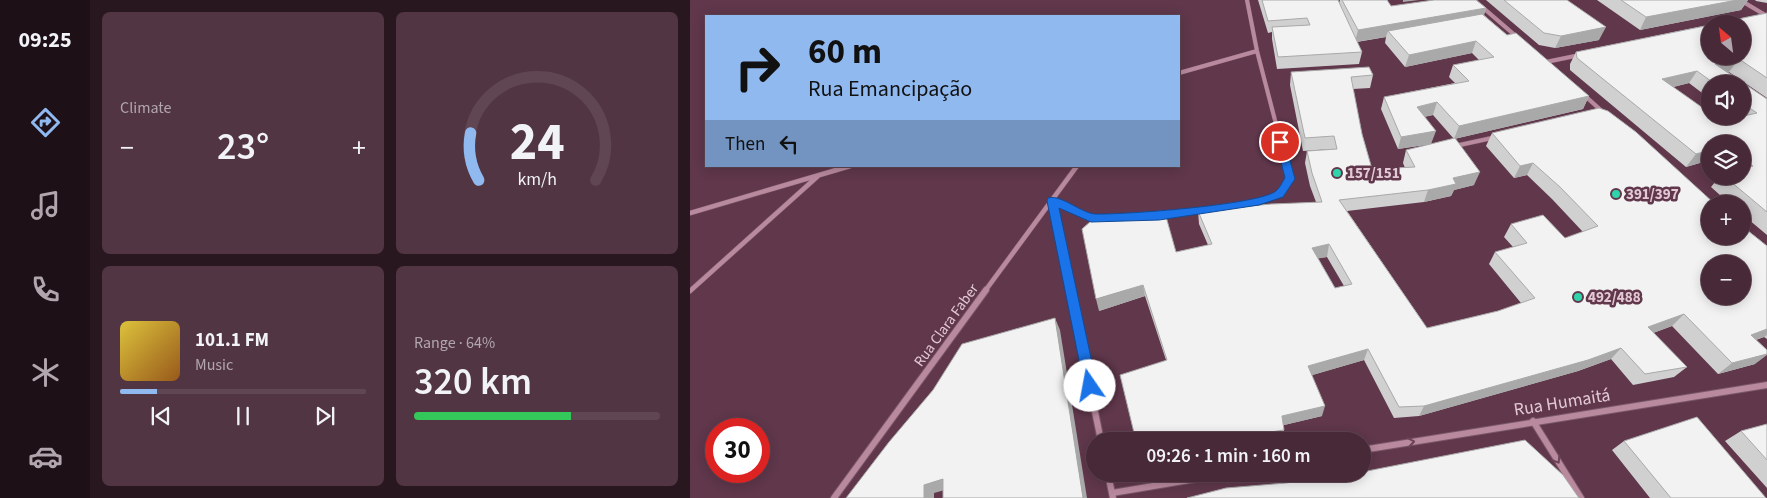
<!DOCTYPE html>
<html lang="en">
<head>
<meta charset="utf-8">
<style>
	body { margin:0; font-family:"Source Sans 3",sans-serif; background:#523543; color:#f1f3f6; height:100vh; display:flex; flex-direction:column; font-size:19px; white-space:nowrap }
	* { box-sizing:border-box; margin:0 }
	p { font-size:16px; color:#b1a6ae }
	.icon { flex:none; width:28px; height:28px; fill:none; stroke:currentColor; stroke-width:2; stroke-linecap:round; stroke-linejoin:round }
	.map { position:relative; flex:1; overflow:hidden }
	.side { display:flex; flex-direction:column; gap:12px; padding:12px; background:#28171f; width:600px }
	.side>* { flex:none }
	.banner { position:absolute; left:15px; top:15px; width:475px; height:152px; border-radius:0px; box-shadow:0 2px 12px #0003,0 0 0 1px #604553; background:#90b9f0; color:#111; overflow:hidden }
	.needle { width:32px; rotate:331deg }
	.controls { position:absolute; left:1011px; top:15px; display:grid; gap:10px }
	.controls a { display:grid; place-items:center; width:50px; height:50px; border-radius:50%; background:#482938; box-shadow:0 2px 12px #0003,0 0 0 1px #604553; font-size:25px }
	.speed { position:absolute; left:15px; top:418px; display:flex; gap:10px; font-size:25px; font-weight:700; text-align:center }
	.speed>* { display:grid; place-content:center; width:65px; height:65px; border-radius:50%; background:#482938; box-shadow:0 2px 12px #0003,0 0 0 1px #604553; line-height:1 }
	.speed .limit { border:8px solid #d22; background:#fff; color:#111 }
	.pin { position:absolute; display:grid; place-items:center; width:42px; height:42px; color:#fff; margin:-21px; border:2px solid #fff; border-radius:50%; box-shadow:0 1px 5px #0007 }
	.me { position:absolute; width:55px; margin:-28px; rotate:348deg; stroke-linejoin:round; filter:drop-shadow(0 0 4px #0008) }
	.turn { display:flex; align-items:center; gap:18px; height:105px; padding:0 20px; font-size:22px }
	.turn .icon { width:65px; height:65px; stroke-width:2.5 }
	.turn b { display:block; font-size:35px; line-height:42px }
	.then { display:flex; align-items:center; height:48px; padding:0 20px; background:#0003; gap:10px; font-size:19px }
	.big { font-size:38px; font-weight:600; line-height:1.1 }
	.side .tile { flex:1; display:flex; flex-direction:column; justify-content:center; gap:8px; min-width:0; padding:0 18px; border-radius:8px; background:#523543 }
	.side .dial { align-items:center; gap:0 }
	.dial svg { height:130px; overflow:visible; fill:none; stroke:#604553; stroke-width:7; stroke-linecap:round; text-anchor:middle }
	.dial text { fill:#f1f3f6; stroke:none }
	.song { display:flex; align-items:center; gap:15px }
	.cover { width:60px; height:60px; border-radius:8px; background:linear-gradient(135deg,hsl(50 70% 55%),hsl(30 70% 35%)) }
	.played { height:5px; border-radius:2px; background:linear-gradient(90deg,#90b9f0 15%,#604553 15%) }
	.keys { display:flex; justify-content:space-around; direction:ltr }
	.heat { display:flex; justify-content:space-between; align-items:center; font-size:28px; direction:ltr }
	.charge { height:8px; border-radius:4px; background:linear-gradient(90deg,#34c759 64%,#604553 0) }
	.side .tiles { flex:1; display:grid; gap:12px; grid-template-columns:repeat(2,1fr) }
	.trip { position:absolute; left:396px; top:432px; width:285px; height:50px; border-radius:25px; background:#482938; box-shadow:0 2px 12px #0003,0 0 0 1px #604553; font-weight:600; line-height:50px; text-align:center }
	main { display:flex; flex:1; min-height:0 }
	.tabs { display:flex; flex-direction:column; width:90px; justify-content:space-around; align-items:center; background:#1d1016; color:#b1a6ae }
	.tabs .icon { width:35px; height:35px }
	.tabs .current { color:#90b9f0 }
	.tabs b { font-size:22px; color:#f1f3f6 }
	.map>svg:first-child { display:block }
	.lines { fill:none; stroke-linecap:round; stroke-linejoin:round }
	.service-casing { stroke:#7a5768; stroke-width:5 }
	.minor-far2-casing { stroke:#7a5768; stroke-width:4.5 }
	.minor-far1-casing { stroke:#7a5768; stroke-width:5.5 }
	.minor-casing { stroke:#7a5768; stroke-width:8 }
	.service { stroke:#b9899e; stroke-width:4 }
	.minor-far2 { stroke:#b9899e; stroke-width:4 }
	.minor-far1 { stroke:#b9899e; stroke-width:4.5 }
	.minor { stroke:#b9899e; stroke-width:6 }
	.wall { fill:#d0d0d0; fill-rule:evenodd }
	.shaded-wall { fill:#a9a9a9 }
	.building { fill:#f2f2f2; stroke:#a9a9a9; fill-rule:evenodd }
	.oneway { stroke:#6d4357 }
	.route { fill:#1a73e8; stroke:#114b97 }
	.poi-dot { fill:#2fd4aa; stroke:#60374b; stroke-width:2 }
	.labels { text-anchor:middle; stroke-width:5; stroke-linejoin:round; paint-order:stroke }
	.poi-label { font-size:15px; font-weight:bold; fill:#e3c9d4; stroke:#60374b; text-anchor:start }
	.street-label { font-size:15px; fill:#e3c9d4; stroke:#60374b }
	.near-street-label { font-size:18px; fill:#e3c9d4; stroke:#60374b }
</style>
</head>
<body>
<main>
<nav class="tabs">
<b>09:25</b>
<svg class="icon current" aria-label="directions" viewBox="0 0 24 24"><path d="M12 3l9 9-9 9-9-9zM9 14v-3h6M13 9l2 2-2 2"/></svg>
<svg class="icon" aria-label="music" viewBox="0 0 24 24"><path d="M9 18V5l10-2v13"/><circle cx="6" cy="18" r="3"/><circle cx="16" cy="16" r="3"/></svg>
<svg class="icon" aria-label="phone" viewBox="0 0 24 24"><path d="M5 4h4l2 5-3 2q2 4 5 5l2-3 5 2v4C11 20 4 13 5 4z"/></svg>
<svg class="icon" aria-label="climate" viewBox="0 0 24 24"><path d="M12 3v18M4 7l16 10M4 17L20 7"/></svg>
<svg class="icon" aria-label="car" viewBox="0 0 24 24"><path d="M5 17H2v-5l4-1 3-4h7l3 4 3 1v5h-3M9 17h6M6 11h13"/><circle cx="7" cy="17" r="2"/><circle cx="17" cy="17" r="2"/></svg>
</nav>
<section class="side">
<div class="tiles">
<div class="tile"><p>Climate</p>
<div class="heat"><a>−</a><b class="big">23°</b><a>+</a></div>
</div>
<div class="tile dial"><svg viewBox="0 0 100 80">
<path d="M14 69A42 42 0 1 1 86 69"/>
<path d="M14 69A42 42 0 0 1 9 40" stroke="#90b9f0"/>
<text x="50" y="56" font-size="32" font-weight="700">24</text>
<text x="50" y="72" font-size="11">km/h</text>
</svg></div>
<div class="tile">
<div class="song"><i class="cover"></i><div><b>101.1 FM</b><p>Music</p></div></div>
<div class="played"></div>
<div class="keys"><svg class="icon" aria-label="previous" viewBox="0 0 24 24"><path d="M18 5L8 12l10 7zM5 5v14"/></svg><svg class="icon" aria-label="pause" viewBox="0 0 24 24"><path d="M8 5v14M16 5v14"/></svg><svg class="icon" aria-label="next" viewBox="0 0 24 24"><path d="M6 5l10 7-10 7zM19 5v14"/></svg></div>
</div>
<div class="tile"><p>Range · 64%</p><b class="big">320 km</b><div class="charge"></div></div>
</div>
</section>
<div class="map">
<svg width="1077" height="498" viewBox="0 0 1077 498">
	<rect width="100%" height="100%" fill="#60374b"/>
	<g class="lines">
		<defs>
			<path id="service" d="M765 146 802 138"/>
			<path id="minor-far2" d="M557 0 567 51 587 128
				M784 0 827 37
				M1050 0 1077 16
				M856 62 890 55
				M489 73 567 51
				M894 95 914 113"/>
			<path id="minor-far1" d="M362 201 401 218 443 217
				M362 201 380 291
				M0 213 160 166
				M469 216 565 202 590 194 600 179 587 127
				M0 291 128 176
				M295 291 387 166"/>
			<path id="minor" d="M380 290 411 441
				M843 421 891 498
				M672 450 1077 385
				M418 474 423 498
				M422 493 535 474
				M144 498 296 290"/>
		</defs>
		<use href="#service" class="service-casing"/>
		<use href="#minor-far2" class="minor-far2-casing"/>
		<use href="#minor-far1" class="minor-far1-casing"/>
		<use href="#minor" class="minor-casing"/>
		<use href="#service" class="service"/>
		<use href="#minor-far2" class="minor-far2"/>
		<use href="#minor-far1" class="minor-far1"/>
		<use href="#minor" class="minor"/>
	</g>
	<path class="wall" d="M568 0H648L649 3 650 0H697L701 6 796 8 794 15 817 35 899 96 893 109 764 139 743 115 734 117 741 144 708 149 691 109 694 97 765 83 759 77 763 65 789 60 782 53 715 67 695 43 696 37 667 42 672 52 669 64 587 69 582 39V32L578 33Z
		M796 0H877L909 40 865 48 849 45Z
		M907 0H1058L1051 10 950 30Z
		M1065 0H1077V3L1066 1Z
		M1077 13V98L1039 72H1038L1077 99V235L1052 214V204H1040L1021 187 1030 176H1052V144H1020V160L996 167 880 70V64L886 52ZM999 83 1020 99V84H1052V116H1044L1046 118 1031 121 983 87Z
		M601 72 683 75 680 88 663 89 672 134 682 169 715 168 713 163 716 150 784 185 764 190 761 196 734 202 657 211 737 328 808 311 831 303 799 264 805 252 823 247 814 237 821 224 875 238 893 232 862 199 837 175 824 178 796 146 802 133 1025 204 1077 246V339L1074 337 1066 340 1065 364 1028 374 982 326 963 333 997 367 984 377 943 385 921 359 888 371 729 416 704 418 674 360 622 375 632 416 594 425V430L593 439 581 441H446L476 360 455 296 409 311 486 252 518 245 509 224 508 211 626 202 620 186 615 163 617 151 642 149 613 151 600 85ZM637 257 654 286 645 288 628 258Z
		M1077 424V488L1035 441 1051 431Z
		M934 441 1076 498H960L922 450Z"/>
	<path class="shaded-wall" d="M713 0H729L713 2Z
		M1047 0H1058L1051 10 950 30 956 17Z
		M796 8 792 20 698 31 696 37 665 42 668 30Z
		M916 27 909 40 865 48 871 36Z
		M786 41 782 53 715 67 719 55Z
		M1049 59 1039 72 1017 76 1025 64Z
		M1007 71 999 83 964 92 972 79Z
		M899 96 893 109 764 139 769 126Z
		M747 102 743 115 723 119 727 107Z
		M746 131 741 144 708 149 711 137Z
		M1020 150V160L996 167 1006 154Z
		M843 163 837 175 824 178 830 166Z
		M790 172 784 185 764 190 761 196 734 202 738 190 763 178Z
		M639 244 637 257 620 260 622 248Z
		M453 285 455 296 409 311 406 299Z
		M994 314 982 326 947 339 958 327Z
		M365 318 370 330 397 498H393Z
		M1077 329V335L1074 337 1047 346 1061 335Z
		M931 348 921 359 888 371 729 416 734 406Z
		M678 349 674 360 616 377 618 366Z
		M1077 354V355L1065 364 1028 374 1042 363Z
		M635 406 632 416 590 426 592 416Z
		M253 479 262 488 244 493V498H234V485Z"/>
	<path class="building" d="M572 0H648L672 52 588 57 582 27 620 25 617 18 578 21Z
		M652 0H697L701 6 744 0H786L796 8 668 30Z
		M814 0H877L916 27 871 36 854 33Z
		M931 0H1047L956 17Z
		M1077 13V78L1049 59 1025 64 1077 99V212L1034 176H1052V169L1063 166 1052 159V144H1020V150L1006 154 887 58 886 52 1020 25V56H1052V24H1024ZM1007 71 1025 84H1052V103L1067 113 1031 121 1024 116H1020V113L972 79Z
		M792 14 817 35 826 33 899 96 769 126 747 102 727 107 746 131 711 137 694 97 779 81 763 65 804 57 786 41 719 55 698 31Z
		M679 67 683 75 661 77 672 134 682 169 725 167 716 150 765 138 790 172 763 178 766 184 738 190 649 200 737 328 808 311 845 298 805 252 837 243 821 224 853 215 875 238 908 226 870 187 843 163 830 166 802 133 909 108 918 111 946 132 1025 204H1020V236H1052V226L1077 246V329L1061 335 1077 350V354L1042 363 994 314 958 327 997 367 955 374 931 348 898 360 734 406 709 407 678 349 618 366 635 406 592 416 594 430 520 441H446L430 375 477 360 453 285 406 299 392 229 401 221 475 213 486 252 522 244 508 211 581 204 632 202 622 173 617 151 647 149 644 136 615 138 601 72ZM639 244 662 284 645 288 622 248ZM1020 264H1052V296H1020Z
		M365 318 393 498H253V479L234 485V498H156L199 442 243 390 272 344Z
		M1007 417 1076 498H981L934 441Z
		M1077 424V460L1051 431Z
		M835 440 873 475 889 498H497L536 488 596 483 659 474H672V472Z"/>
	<defs><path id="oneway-chevron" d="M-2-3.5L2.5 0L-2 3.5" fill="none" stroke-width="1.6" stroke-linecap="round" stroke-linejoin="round" transform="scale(1.25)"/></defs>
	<g class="oneway">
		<use href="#oneway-chevron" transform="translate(721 442) rotate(-10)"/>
		<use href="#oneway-chevron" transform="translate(867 460) rotate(58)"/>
	</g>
	<path class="route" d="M590 139 595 142 605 179 593 197 569 205 469 220 401 222 369 208 407 386 405 390 400 392 395 390 357 201 358 198C371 194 391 213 405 214 431 215 569 205 586 191 590 188 592 182 595 178L586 142Z"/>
	<g class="poi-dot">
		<circle cx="647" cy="173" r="5"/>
		<circle cx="926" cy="194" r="5"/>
		<circle cx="888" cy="297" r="5"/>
	</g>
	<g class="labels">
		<g class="poi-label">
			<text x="657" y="178">157/151</text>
			<text x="936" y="199">391/397</text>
			<text x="898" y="302">492/488</text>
		</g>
		<g class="street-label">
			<text transform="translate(256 325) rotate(-54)" y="5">Rua Clara Faber</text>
		</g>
		<g class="near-street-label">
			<text transform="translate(872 402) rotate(-9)" y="6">Rua Humaitá</text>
		</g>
	</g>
</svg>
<div class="controls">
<a><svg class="needle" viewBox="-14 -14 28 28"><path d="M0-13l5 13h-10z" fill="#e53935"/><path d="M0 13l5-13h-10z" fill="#b1a6ae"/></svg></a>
<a><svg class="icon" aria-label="sound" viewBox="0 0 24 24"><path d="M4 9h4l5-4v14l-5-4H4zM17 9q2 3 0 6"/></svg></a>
<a><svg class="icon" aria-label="layers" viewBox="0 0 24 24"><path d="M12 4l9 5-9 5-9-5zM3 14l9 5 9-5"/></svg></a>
<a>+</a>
<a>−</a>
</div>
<div class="speed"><div class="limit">30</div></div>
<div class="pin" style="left:590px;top:142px;background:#d93025"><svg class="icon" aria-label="arrive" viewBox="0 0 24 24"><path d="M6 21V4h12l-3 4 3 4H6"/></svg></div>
<svg class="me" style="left:400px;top:386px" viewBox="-20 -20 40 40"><circle r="19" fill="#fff"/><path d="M0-13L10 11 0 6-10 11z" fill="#1a73e8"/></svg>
<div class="trip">09:26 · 1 min · 160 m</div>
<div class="banner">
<div class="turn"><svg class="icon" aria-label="right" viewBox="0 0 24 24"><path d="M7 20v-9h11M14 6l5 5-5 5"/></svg><div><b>60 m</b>Rua Emancipação</div></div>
<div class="then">Then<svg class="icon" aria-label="left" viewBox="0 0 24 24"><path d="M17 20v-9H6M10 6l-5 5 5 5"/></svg></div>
</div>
</div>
</main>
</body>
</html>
